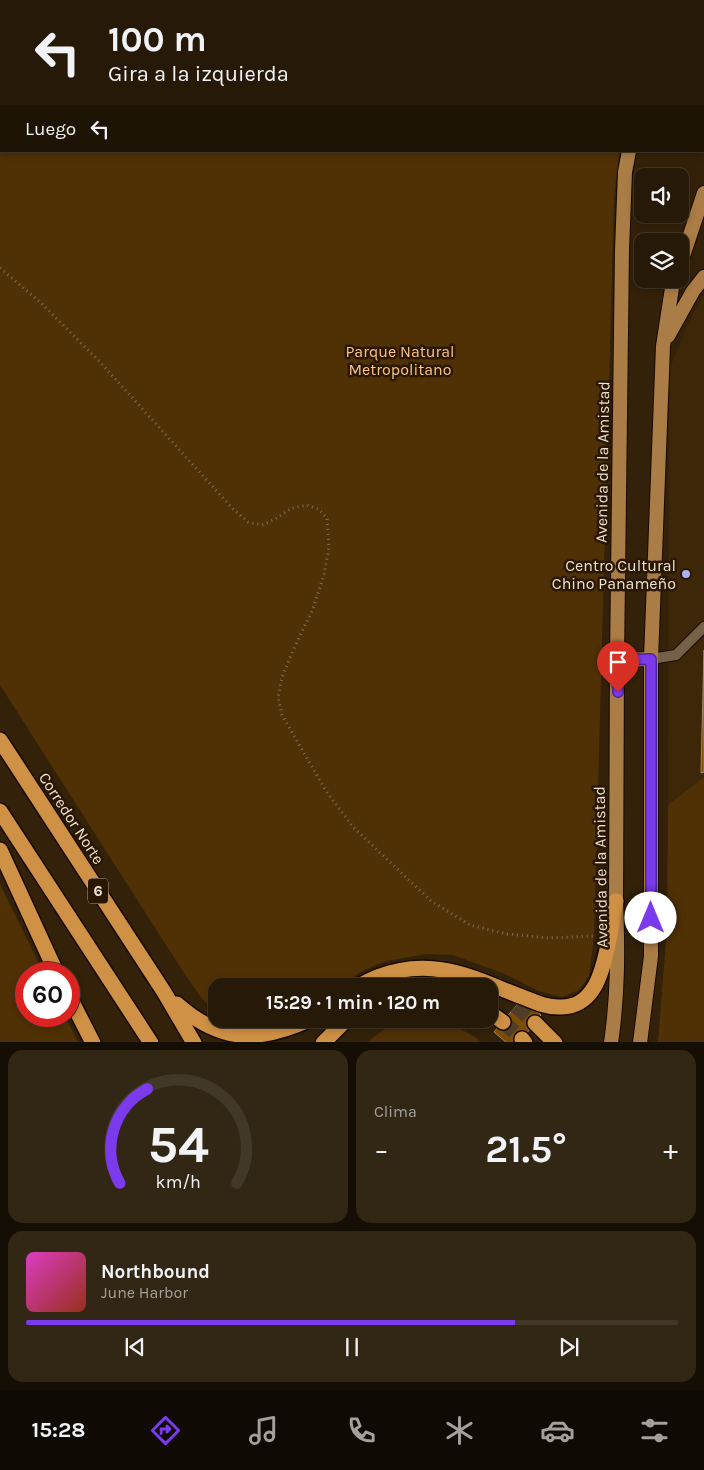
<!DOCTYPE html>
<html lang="es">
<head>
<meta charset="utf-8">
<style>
	body { margin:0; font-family:Karla,sans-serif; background:#322615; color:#f1f3f6; height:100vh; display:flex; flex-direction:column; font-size:19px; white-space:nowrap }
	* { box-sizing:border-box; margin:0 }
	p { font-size:16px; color:#a4a09b }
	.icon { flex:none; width:28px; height:28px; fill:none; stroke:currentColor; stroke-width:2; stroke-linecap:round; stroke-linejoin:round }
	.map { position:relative; height:1042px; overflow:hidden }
	.drawer { display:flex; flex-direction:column; gap:8px; padding:8px; background:#150e04; flex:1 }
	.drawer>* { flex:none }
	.hud { position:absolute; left:0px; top:0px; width:705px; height:152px; box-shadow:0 2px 8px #0003,0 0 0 1px #423828; background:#261907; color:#f1f3f6; overflow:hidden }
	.buttons { position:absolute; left:634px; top:168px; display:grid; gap:10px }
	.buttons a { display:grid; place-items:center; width:55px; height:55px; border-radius:10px; background:#261907; box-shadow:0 2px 8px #0003,0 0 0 1px #423828; font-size:25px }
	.speed { position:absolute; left:15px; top:962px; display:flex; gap:10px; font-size:25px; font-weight:700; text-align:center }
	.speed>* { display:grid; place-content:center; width:65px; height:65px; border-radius:50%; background:#261907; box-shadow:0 2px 8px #0003,0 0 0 1px #423828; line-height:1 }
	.speed .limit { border:8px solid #d22; background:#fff; color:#111 }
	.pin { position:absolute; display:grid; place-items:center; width:42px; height:42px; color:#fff; margin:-51px -21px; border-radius:50% 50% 50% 0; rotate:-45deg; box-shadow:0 0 5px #0007 }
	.pin .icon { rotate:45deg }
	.me { position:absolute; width:55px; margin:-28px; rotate:0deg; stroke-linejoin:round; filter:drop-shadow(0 0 4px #0008) }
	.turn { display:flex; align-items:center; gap:18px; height:105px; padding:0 25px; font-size:22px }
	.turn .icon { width:65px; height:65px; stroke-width:2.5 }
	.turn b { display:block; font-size:35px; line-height:42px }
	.then { display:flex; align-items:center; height:48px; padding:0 25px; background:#0003; gap:10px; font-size:19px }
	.big { font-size:38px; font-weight:700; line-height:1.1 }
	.drawer .widget { flex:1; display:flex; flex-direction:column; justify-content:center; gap:8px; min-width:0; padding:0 18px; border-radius:15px; background:#322615 }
	.drawer .dial { align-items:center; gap:0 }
	.dial svg { height:130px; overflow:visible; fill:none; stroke:#423828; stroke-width:7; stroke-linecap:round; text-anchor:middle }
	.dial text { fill:#f1f3f6; stroke:none }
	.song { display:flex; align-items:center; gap:15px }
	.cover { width:60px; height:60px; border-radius:8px; background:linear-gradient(135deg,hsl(310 70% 55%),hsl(10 70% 35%)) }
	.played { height:5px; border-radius:2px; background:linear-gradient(90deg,#7c3aed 75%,#423828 75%) }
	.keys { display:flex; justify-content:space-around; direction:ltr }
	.heat { display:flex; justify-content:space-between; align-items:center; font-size:28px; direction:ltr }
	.drawer .tiles { flex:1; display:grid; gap:8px; grid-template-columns:1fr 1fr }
	.widget:last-child { grid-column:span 2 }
	.trip { position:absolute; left:208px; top:978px; width:290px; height:50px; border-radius:15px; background:#261907; box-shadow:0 2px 8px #0003,0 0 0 1px #423828; font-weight:700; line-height:50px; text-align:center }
	.tab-bar { display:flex; height:80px; justify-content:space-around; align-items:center; background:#0f0a03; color:#a4a09b }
	.tab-bar .icon { width:35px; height:35px }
	.tab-bar .active { color:#7c3aed }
	.tab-bar b { font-size:22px; color:#f1f3f6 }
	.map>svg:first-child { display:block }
	.built { fill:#3e2708 }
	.green { fill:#503106 }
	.building { fill:#7c4d02; stroke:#a18a71 }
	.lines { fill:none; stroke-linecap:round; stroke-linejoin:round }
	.motorway-tunnel { stroke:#4f3e27; stroke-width:15; stroke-dasharray:15 8; stroke-linecap:butt }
	.service-casing { stroke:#1a0900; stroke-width:12 }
	.primary-casing { stroke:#1a0900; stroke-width:16 }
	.motorway-casing { stroke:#1a0900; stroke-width:18 }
	.path { stroke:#7d6d59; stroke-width:3; stroke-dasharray:1 4; stroke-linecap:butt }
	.service { stroke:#756048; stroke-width:10 }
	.primary { stroke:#ab7d46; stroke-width:14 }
	.motorway { stroke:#cf9145; stroke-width:15 }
	.route-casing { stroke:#51269a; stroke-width:12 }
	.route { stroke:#7c3aed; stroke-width:9 }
	.poi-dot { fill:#a9b0fc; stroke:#291702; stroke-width:2 }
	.labels { text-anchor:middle; stroke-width:5; stroke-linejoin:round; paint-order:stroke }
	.shield { fill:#291702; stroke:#b2a494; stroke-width:1 }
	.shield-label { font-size:15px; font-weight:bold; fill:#ede0d3 }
	.park-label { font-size:16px; fill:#fdc484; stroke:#291702 }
	.street-label { font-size:16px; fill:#ede0d3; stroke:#291702 }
	.poi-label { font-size:16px; fill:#ede0d3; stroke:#291702; text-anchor:end }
</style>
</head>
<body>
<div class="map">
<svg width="704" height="1043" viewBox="0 0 704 1043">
	<rect width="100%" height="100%" fill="#332109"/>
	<path class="built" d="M704 295V777L668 805 669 370 687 326Z"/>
	<path class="green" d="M0 0H661L1 1V151H619L614 199 594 936 589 976 579 990 562 997 539 991 505 974 453 955 426 954 387 961 364 970 339 986H216V1014L200 996 182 970 0 685Z
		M704 777V1042H658L667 928 668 805Z
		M0 884 44 974H26V1016H65L78 1042H0Z
		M224 1019H283L270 1023 253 1025 240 1022H230Z
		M411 1022C435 1023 463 1025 481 1042H367L385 1029Z"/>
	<path class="building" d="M704 650V772L701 773Z
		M522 999 541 1015 519 1043H507L494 1032Z"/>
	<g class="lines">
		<path class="motorway-tunnel" d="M516 1006 535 1023
			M503 1022 522 1039"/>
		<defs>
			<path id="service" d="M651 659 676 655 704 627"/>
			<path id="primary" d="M676 1 677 0
				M680 265 704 193
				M668 336 693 291 704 277
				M617 660 651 659
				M611 1043C618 994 618 950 616 901L617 660 622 250 625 172 629 151
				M640 1043 651 956V659L663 346 672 288 675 279"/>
			<path id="motorway" d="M0 740 164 992 194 1043
				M0 811 151 1043
				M0 850 57 974
				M359 986C384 971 414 965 443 970 470 974 500 989 525 998 537 1003 549 1008 562 1007 575 1007 586 1000 593 989 605 972 612 924 616 901
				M69 996 93 1043
				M177 1004C221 1043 259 1043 311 1019
				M489 1012 503 1022
				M535 1023 555 1043
				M522 1039 525 1043
				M323 1043 347 1019"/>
		</defs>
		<use href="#service" class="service-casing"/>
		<use href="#primary" class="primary-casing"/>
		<use href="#motorway" class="motorway-casing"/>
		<path class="path" d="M0 268 40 302 100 362 232 508 248 522 262 525 275 519 292 508 307 505 318 509 327 518 329 547 324 575 312 611 295 646 282 677 278 697 282 715 326 791 353 827 431 901 470 925 507 934 548 938 595 936"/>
		<use href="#service" class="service"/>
		<use href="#primary" class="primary"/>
		<use href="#motorway" class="motorway"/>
	</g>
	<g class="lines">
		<defs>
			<path id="route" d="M618 692 617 660 651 659V918"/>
		</defs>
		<use href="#route" class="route-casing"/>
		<use href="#route" class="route"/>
	</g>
	<circle class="poi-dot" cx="686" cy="574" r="5"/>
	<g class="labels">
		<rect class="shield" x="88" y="878.5" width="20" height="25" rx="4"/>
		<g class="shield-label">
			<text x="98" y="896">6</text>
		</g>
		<g class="park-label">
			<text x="400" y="357">Parque Natural<tspan x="400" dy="18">Metropolitano</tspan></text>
		</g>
		<g class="street-label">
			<text transform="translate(602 462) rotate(-89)" y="6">Avenida de la Amistad</text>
			<text transform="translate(72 818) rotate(57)" y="6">Corredor Norte</text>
			<text transform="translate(600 867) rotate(-91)" y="6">Avenida de la Amistad</text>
		</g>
		<g class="poi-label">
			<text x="676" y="571">Centro Cultural<tspan x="676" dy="18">Chino Panameño</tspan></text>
		</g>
	</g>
</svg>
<div class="buttons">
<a><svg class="icon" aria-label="sound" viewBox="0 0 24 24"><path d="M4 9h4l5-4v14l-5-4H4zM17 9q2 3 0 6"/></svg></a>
<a><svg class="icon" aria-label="layers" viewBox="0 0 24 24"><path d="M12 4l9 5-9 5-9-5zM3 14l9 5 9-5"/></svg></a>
</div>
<div class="speed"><div class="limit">60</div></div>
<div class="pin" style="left:618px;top:692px;background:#d93025"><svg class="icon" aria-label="arrive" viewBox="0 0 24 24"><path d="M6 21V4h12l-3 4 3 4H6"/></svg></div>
<svg class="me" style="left:651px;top:918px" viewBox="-20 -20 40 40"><circle r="19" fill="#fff"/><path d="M0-13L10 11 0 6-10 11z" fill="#7c3aed"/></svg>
<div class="trip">15:29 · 1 min · 120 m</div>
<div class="hud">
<div class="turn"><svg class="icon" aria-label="left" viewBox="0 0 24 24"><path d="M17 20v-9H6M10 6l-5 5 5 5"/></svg><div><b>100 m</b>Gira a la izquierda</div></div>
<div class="then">Luego<svg class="icon" aria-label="left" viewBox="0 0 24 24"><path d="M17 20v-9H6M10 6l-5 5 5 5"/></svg></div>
</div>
</div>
<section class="drawer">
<div class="tiles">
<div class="widget dial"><svg viewBox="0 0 100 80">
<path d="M14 69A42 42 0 1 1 86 69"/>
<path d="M14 69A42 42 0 0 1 31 11" stroke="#7c3aed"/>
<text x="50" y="56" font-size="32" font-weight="700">54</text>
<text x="50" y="72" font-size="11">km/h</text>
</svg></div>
<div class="widget"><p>Clima</p>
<div class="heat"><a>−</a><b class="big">21.5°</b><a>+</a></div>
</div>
<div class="widget">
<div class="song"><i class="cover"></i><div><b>Northbound</b><p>June Harbor</p></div></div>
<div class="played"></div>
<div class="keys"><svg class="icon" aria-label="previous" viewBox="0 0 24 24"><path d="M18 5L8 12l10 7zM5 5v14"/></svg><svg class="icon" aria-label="pause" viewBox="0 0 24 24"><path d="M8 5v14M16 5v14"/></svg><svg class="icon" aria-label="next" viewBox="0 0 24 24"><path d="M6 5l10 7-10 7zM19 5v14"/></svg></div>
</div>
</div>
</section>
<nav class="tab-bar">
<b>15:28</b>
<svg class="icon active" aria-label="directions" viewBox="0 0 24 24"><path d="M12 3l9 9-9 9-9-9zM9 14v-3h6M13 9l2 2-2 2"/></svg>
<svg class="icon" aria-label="music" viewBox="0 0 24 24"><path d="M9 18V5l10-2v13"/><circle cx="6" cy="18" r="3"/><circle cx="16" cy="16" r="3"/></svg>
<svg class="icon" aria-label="phone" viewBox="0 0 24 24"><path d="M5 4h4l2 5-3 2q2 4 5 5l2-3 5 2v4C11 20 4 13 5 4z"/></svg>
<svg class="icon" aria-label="climate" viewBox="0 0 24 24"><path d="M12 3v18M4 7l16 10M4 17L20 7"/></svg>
<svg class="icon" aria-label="car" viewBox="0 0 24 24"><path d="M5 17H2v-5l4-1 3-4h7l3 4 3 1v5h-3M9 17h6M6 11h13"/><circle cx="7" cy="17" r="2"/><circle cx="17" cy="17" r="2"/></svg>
<svg class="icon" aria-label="filters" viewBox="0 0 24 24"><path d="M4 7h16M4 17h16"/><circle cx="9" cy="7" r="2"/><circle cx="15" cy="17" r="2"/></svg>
</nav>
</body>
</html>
